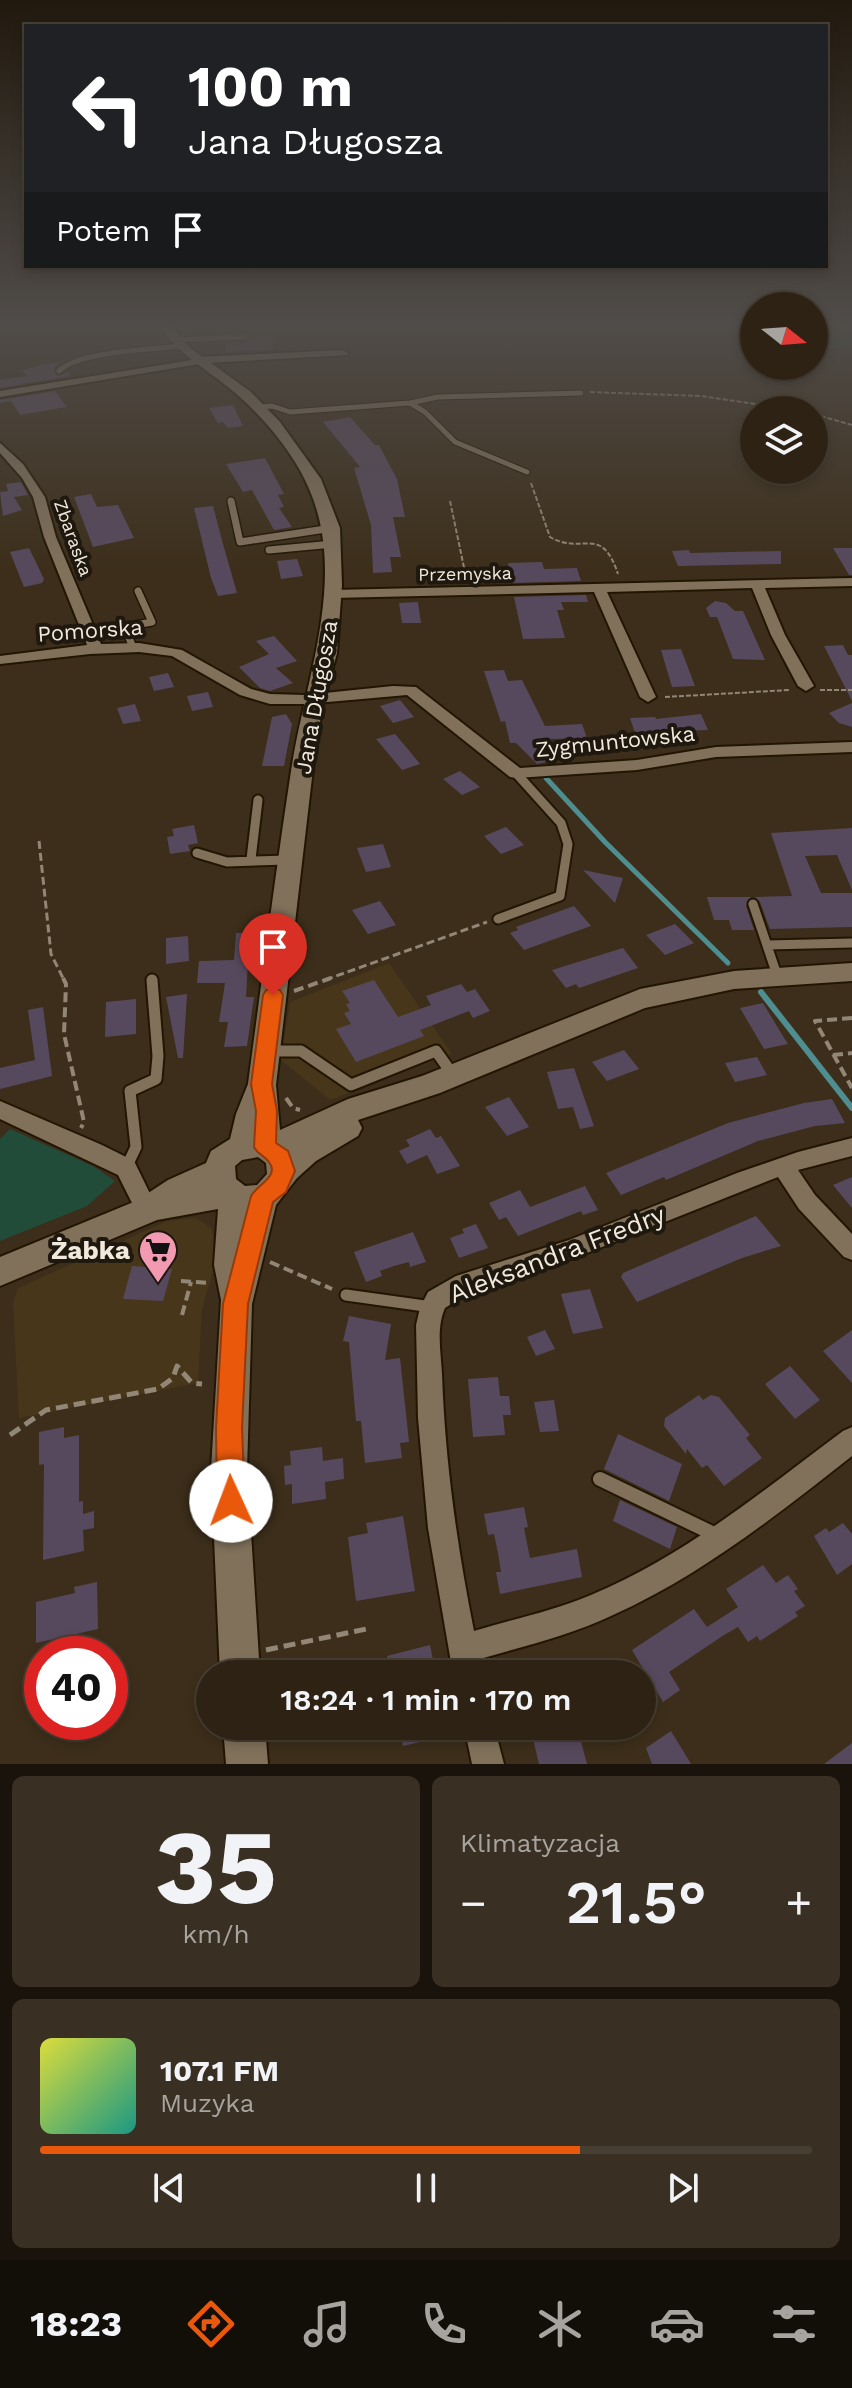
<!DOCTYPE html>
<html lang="pl">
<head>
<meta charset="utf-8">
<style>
	body { margin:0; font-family:"Work Sans",sans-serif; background:#392f22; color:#f1f3f6; height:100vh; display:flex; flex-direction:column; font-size:30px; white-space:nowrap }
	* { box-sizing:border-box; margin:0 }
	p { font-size:26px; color:#a7a4a0 }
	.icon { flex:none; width:44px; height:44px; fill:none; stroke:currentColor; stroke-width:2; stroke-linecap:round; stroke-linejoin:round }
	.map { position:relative; height:1764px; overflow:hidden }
	.details { display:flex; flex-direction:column; gap:12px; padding:12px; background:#19130b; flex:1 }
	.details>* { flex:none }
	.top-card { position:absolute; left:24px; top:24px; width:804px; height:244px; border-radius:0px; box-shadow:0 4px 12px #0003,0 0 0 2px #483f34; background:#202124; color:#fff; overflow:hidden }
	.needle { width:52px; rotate:107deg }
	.controls { position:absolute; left:740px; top:292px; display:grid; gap:16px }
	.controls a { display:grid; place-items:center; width:88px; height:88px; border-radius:50%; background:#2d2214; box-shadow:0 4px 12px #0003,0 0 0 2px #483f34; font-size:40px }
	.speed { position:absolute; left:24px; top:1636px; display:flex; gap:16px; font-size:40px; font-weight:700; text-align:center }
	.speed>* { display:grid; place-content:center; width:104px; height:104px; border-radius:50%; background:#2d2214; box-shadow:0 4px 12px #0003,0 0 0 2px #483f34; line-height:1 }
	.speed .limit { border:12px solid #d22; background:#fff; color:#111 }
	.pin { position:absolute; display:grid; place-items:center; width:68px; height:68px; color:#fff; margin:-82px -34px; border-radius:50% 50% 50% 0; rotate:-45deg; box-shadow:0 0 8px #0007 }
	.pin .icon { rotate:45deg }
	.me { position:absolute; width:88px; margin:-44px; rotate:358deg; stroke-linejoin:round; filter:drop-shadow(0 0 6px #0008) }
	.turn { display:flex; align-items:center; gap:28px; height:168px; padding:0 32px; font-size:36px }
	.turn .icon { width:104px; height:104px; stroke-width:2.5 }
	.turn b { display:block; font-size:56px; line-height:68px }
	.then { display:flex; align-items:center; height:76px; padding:0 32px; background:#0003; gap:16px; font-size:30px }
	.big { font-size:60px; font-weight:600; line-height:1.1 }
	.details .card { flex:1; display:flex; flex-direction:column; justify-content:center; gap:12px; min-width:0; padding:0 28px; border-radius:12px; background:#392f22 }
	.details .dial { align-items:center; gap:0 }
	.dial b { font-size:104px; line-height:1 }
	.song { display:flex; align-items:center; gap:24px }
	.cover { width:96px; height:96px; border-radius:12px; background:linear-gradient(135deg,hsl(60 70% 55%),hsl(170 70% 35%)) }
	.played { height:8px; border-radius:4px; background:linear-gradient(90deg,#ea580c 70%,#483f34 70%) }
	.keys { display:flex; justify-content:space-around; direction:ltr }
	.heat { display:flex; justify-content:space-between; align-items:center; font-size:44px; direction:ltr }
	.details .tiles { flex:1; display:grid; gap:12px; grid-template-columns:1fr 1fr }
	.card:last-child { grid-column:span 2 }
	.trip { position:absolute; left:196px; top:1660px; width:460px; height:80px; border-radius:40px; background:#2d2214; box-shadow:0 4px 12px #0003,0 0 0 2px #483f34; font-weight:600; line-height:80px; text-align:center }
	.tab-bar { display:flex; height:128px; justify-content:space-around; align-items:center; background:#120e08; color:#a7a4a0 }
	.tab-bar .icon { width:56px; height:56px }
	.tab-bar .active { color:#ea580c }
	.tab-bar b { font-size:36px; color:#f1f3f6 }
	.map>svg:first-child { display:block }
	.built { fill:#48361b }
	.green { fill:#224c3a }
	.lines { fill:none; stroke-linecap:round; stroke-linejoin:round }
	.stream-far1 { stroke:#4f8e90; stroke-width:5 }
	.stream { stroke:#4f8e90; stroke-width:6 }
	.building { fill:#57495d }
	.lane-far4-casing { stroke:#221603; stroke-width:7 }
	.lane-far3-casing { stroke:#221603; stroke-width:10 }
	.lane-far2-casing { stroke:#221603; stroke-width:13 }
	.lane-far1-casing { stroke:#221603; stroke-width:15 }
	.lane-casing { stroke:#221603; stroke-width:18 }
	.street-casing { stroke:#221603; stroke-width:4 }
	.secondary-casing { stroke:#221603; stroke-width:4 }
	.path-far3 { stroke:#928676; stroke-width:2; stroke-dasharray:5 2; stroke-linecap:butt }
	.path-far2 { stroke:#928676; stroke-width:3; stroke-dasharray:8 4; stroke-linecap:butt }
	.path-far1 { stroke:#928676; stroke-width:4; stroke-dasharray:10 5; stroke-linecap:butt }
	.path { stroke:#928676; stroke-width:5; stroke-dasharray:12 6; stroke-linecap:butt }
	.lane-far4 { stroke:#81715b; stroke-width:5 }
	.lane-far3 { stroke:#81715b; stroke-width:7 }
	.lane-far2 { stroke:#81715b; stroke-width:9 }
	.lane-far1 { stroke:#81715b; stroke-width:11 }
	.lane { stroke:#81715b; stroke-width:14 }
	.street { fill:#81715b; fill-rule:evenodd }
	.secondary { fill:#81715b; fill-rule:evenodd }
	.route { fill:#ea580c; stroke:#983908; stroke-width:2 }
	.labels { text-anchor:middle; stroke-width:8; stroke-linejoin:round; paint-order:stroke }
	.far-street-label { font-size:18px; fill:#f2e9dd; stroke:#1e180f }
	.street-label { font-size:22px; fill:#f2e9dd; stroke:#1e180f }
	.near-poi-label { font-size:26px; font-weight:bold; fill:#f2e9dd; stroke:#1e180f; text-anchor:end }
	.near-street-label { font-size:26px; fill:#f2e9dd; stroke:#1e180f }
</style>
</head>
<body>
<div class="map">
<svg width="852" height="1764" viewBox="0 0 852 1764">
	<rect width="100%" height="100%" fill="#3c2e1a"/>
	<path class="built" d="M389 963 452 1054 330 1100 281 1060 290 1002Z
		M196 1218 212 1229 215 1262 202 1310 198 1383 19 1418 13 1303 18 1288 167 1221Z"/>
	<path class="green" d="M814 323H852V348H814Z
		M10 1129 93 1166 115 1181 87 1206 0 1241V1139Z"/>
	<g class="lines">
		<path class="stream-far1" d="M546 778 605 842 728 963"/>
		<path class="stream" d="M761 992 852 1108"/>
	</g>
	<path class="building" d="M256 336H275L272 350 226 352 227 343 246 342Z
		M60 361 54 369 55 375 60 376 67 372 71 376 0 388V380L27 376 22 370Z
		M55 391 67 407 20 415 11 401 0 403V400Z
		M233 405 243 426 228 428 223 422 218 423 209 408Z
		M350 417 375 445H379L397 479 405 517H393L401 557H390L392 572 373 573 371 525 354 468 360 467 323 422Z
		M265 458 284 494 278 495 284 507 279 508 292 527 274 530 252 490 243 492 226 464Z
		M21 482 28 495 14 497 22 510 3 516 0 492 8 491 6 484Z
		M91 494 97 507 118 505 134 538 93 547 74 497Z
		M213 506 223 544 237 593 218 596 211 578 194 508Z
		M29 548 44 579 42 583 24 587 10 552Z
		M833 548H852V575H849Z
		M689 550 690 553 781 551V564L678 566 672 551Z
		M297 559 303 576 281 579 277 561Z
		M542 562 544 569 577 568 581 581 512 583 508 563Z
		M586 595 588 602H561L564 610H557L565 638 523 639 514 597Z
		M715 601 726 603 735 611H743L765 660 733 659 717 617H710L706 608Z
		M418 602 421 623H402L399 603Z
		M274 636 297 661 276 668 293 683 270 691 260 688 239 667 269 654 256 641Z
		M843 645 848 655H852V701L824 646Z
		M681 649 695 686 672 687 661 650Z
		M504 670 508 681 522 680 545 726 582 724 587 738 550 739 558 749 547 754 555 760 537 764 516 743H510L505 721 501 722 484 671Z
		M168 673 174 687 154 691 149 677Z
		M208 692 213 707 192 711 187 696Z
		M400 700 414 717 393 723 380 706Z
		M852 703V727L839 723 829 713Z
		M135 704 141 721 123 724 117 708Z
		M286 714 292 724 284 766H262L272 717Z
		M701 714 708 730 660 732 662 737 647 738 645 732 635 733 630 718 655 717 656 719Z
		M395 734 406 747 420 764 402 770 376 739Z
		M460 771 480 787 462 795 443 779Z
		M194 825 198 843 188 845 190 851 170 854 167 837 174 836 172 829Z
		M506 827 524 845 501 854 484 836Z
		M852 828V890L837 855 805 856 821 893H852V927L770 929 760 902 755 897 792 896 771 833Z
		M383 844 391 867 366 872 357 848Z
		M583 870 623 878 615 903Z
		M707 897H751L746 906 754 930H732L729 920H714Z
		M380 901 396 925 368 934 352 910Z
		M574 906 591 926 524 950 510 933 518 930 516 927Z
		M675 924 694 943 665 955 646 935Z
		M260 932 258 960H248L246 997H254L247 1046 224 1047 228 1022H219L225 983H197L199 961 234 960 236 933Z
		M188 936 189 961 166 964V938Z
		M623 948 638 968 579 988 576 984 566 988 552 970Z
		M374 980 398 1017 431 1005 426 996 461 984 467 992 475 989 490 1011 473 1018 469 1011 420 1030 424 1036 356 1062 336 1029 351 1024 344 1013 350 1011 346 1004 350 1003 342 991Z
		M187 994 183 1058H178L166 997Z
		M136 999V1034L105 1037 106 1002Z
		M763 1003 781 1033 788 1044 764 1049 740 1008Z
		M43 1007 52 1076 0 1089V1068L35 1060 28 1010Z
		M624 1050 639 1069 607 1081 592 1062Z
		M757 1057 767 1075 735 1082 725 1063Z
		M574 1068 587 1106 594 1126 580 1129 573 1107 558 1109 547 1072Z
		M509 1097 529 1127 507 1136 485 1107Z
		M832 1099 845 1123 815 1126 758 1141 666 1180 664 1177 621 1195 606 1173 728 1123 804 1103Z
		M430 1129 436 1138 441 1136 460 1166 437 1174 427 1155 407 1164 399 1151 410 1146 406 1140Z
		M852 1177V1208L833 1185Z
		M585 1186 598 1210 583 1215 581 1211 518 1236 506 1217 499 1220 489 1203 520 1190 530 1207Z
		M756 1216 781 1246 742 1258 637 1302 621 1277 623 1273Z
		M476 1224 488 1248 459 1258 450 1238 464 1233 462 1229Z
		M413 1232 426 1262 410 1267 409 1262 394 1266 380 1271 382 1276 366 1282 354 1252Z
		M132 1266 172 1269 163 1301 123 1299Z
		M590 1289 603 1328 573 1334 561 1294Z
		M349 1316 391 1324 385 1360 400 1358 409 1442 400 1443 402 1458 365 1463 361 1421H356L349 1342 343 1341Z
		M545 1330 555 1349 536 1356 527 1337Z
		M852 1330V1383L823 1351Z
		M790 1366 820 1400 795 1419 765 1384Z
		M498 1377 500 1396H509L511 1415H503L505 1435 473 1437 468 1379Z
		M699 1395 703 1400 711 1395 719 1397 750 1435 746 1438 762 1458 724 1486 707 1465 702 1468 687 1449 686 1454 664 1426 665 1418Z
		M554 1400 559 1431 540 1432 534 1402Z
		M64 1427V1438L79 1435V1502L83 1501V1514L94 1511V1528L83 1530 84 1551 43 1560 44 1464 39 1465V1432Z
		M618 1434 682 1464 669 1501 604 1469Z
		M322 1447 323 1461 343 1458 344 1479 325 1482 326 1499 292 1504V1484L285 1485 284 1466 291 1465 290 1451Z
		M620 1500 677 1527 670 1549 613 1521Z
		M524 1507 528 1527 524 1528 530 1558 577 1549 582 1577 500 1594 496 1572H501L498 1553 494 1534 488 1535 484 1514Z
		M403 1516 415 1591 356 1601 348 1537 368 1533 366 1523Z
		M843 1523 852 1534V1564L837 1575 814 1536 826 1528 829 1532Z
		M763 1565 776 1583 788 1575 798 1589 794 1591 805 1606 795 1612 798 1616 760 1641 757 1636 748 1642 738 1627 724 1635 669 1672 680 1690 663 1702 632 1650 694 1609 707 1627 738 1607 726 1589Z
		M97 1582 98 1629 36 1643V1602L75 1593 74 1587Z
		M430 1645 435 1670 429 1674H390L387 1656Z
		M399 1726H461L462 1732 403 1746Z
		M530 1726H577L587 1764H539Z
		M671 1731 691 1764H652L646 1748Z
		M852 1743V1764H824Z"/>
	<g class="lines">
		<defs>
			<path id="lane-far4" d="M175 340 245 337
				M59 371C79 351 151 350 180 346
				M410 403 438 397 581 393
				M259 407 272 406 290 412 410 403 425 412 455 442 527 472"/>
			<path id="lane-far3" d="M231 501 240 542 332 528
				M269 550 333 544
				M133 648 125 627 152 622 138 591"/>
			<path id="lane-far2" d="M197 853 227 862 287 860
				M251 859 258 800
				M753 904 777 975
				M498 919 560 896 568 844 561 823 516 773
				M767 945 852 943"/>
			<path id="lane-far1" d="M269 1051H301L351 1085 436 1051 453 1075
				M126 1168 136 1147 130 1091 156 1079 158 1056 152 980
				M346 1295 432 1307"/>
			<path id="lane" d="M600 1479 716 1535"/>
			<path id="street" d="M343 350 348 353 347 355 205 363 0 397V391L192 360 197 357Z
				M0 443 23 464 45 497 56 537 101 644 139 643 182 650 251 689 270 694 305 695 393 686 416 687 520 768 637 760 716 747 852 742V752L716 757 637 770 516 778 510 777 407 695 305 704H270L240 695 172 656 139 652 90 654 0 664V656L87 645 44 537 33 497 22 478 0 453Z
				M852 578V586L765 588 785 635 814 686 806 691 798 686 771 635 752 588 607 592 656 697 648 702 640 697 594 592 332 598 325 594 332 590Z
				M0 1101 102 1145 134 1161 158 1210 155 1217 147 1220 139 1217 118 1175 0 1119Z
				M852 1138V1156L798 1170 815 1195 852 1234V1260L844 1257 799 1209 778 1177 582 1255 468 1293 445 1308C436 1328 441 1353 442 1374 445 1461 457 1546 474 1631 513 1619 554 1611 591 1595 683 1557 764 1490 843 1431L852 1427V1456C777 1515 700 1576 613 1615 571 1635 525 1646 480 1659L483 1674H453L428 1528 418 1418 416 1325 420 1308 428 1292 456 1276 569 1240 737 1173 798 1152Z
				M464 1726H494L504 1764H472Z"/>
			<path id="secondary" d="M157 323H169L189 347 251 392 280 422 321 479 340 528 342 585 337 653 322 709 313 769 276 1085 280 1130 348 1099 422 1076 640 989 734 971 852 963V981L734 989 645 1008 440 1093 358 1120 362 1128 358 1136 316 1161 297 1178 276 1205 252 1304 247 1470 260 1674H220L211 1470 221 1300 214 1265 218 1209 157 1220 0 1286V1257L136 1201 168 1180 206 1163 211 1151 230 1139 236 1114 248 1084C262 980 275 875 291 771 305 677 351 572 305 480 291 451 266 421 242 399 211 370 182 360 157 323ZM258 1157 266 1163 267 1174 257 1185 245 1186 236 1179 235 1166 242 1160Z
				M223 1726H265L268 1764H226Z"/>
		</defs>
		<use href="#lane-far4" class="lane-far4-casing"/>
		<use href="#lane-far3" class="lane-far3-casing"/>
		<use href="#lane-far2" class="lane-far2-casing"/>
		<use href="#lane-far1" class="lane-far1-casing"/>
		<use href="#lane" class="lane-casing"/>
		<use href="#street" class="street-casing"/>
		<use href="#secondary" class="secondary-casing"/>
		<path class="path-far3" d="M590 392 701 396 797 410
			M814 414 852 425
			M531 483 550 537C583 556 601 523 618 574
			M450 501 466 577
			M820 690H852
			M665 697 789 690"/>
		<path class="path-far2" d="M39 841 51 954 64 980
			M325 980 487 922"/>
		<path class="path-far1" d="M63 978 66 984 64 1034 84 1122 81 1128
			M294 991 331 978
			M852 1018 815 1021 852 1088
			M833 1055 852 1053
			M286 1098 293 1108 300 1110
			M270 1262 332 1289
			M181 1281 211 1283
			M182 1315 191 1282"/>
		<path class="path" d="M10 1435 46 1410 158 1389 173 1378 177 1366 192 1383 202 1384
			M266 1650 371 1628"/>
		<use href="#lane-far4" class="lane-far4"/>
		<use href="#lane-far3" class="lane-far3"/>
		<use href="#lane-far2" class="lane-far2"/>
		<use href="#lane-far1" class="lane-far1"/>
		<use href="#lane" class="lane"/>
		<use href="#street" class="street"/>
		<use href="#secondary" class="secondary"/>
	</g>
	<linearGradient id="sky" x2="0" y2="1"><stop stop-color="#21190e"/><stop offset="0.57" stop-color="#504c49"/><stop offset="1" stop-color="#504c49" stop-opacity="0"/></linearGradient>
	<rect width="852" height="570" fill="url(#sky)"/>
	<path class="route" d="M273 988 280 990 283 995 272 1084 277 1111 276 1143 288 1151 295 1171 286 1192 273 1202 248 1304 242 1428 245 1501 241 1511 231 1515 221 1511 217 1501 216 1428 223 1304 251 1196C257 1185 280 1176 269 1162 264 1155 258 1155 254 1147L256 1111 251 1084 263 995 266 990Z"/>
	<defs>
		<symbol id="supermarket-pin" viewBox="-11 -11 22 30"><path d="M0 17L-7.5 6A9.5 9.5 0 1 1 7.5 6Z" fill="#f19ab2" stroke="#1e180f"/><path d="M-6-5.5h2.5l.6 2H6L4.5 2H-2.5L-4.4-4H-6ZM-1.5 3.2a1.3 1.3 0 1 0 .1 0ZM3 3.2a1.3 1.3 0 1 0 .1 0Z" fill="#111"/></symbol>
	</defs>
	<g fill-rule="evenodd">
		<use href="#supermarket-pin" x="136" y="1228" width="44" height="60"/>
	</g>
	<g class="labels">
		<g class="far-street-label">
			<text transform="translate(73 538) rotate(70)" y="6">Zbaraska</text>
			<text transform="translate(465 574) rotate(-1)" y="6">Przemyska</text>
		</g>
		<g class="street-label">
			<text transform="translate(90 630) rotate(-4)" y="8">Pomorska</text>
			<text transform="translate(316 697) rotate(-80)" y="8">Jana Długosza</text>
			<text transform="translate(615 741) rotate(-6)" y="8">Zygmuntowska</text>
		</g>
		<g class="near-poi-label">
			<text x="130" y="1259">Żabka</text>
		</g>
		<g class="near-street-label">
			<text transform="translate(557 1254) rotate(-21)" y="9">Aleksandra Fredry</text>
		</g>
	</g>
</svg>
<div class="controls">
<a><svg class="needle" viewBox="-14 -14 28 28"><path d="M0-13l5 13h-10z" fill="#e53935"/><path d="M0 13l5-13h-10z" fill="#a7a4a0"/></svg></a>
<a><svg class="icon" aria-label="layers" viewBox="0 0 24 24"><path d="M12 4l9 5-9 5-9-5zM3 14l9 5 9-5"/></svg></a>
</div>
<div class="speed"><div class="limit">40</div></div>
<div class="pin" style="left:273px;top:995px;background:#d93025"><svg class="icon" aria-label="arrive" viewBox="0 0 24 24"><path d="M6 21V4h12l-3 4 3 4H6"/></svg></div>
<svg class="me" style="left:231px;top:1501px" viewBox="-20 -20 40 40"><circle r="19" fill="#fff"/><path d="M0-13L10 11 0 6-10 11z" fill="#ea580c"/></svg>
<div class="trip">18:24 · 1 min · 170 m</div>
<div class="top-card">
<div class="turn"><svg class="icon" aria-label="left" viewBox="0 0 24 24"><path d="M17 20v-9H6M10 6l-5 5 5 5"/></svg><div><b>100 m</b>Jana Długosza</div></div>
<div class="then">Potem<svg class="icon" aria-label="arrive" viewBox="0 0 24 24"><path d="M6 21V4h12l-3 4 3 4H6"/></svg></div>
</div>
</div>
<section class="details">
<div class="tiles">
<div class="card dial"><b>35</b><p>km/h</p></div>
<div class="card"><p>Klimatyzacja</p>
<div class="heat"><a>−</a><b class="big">21.5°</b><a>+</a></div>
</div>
<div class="card">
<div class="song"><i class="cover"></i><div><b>107.1 FM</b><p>Muzyka</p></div></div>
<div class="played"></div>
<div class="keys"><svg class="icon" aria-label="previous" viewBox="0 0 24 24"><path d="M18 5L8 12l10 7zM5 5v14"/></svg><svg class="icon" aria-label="pause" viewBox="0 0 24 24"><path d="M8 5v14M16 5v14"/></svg><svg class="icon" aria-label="next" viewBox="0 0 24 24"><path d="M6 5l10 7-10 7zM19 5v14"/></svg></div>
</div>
</div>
</section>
<nav class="tab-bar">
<b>18:23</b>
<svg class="icon active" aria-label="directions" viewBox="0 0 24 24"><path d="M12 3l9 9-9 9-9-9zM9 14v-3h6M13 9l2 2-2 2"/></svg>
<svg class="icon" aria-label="music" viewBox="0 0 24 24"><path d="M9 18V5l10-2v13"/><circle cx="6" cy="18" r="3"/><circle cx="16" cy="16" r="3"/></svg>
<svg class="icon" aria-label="phone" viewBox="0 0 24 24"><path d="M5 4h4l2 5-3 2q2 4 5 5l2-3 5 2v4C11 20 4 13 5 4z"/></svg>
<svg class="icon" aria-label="climate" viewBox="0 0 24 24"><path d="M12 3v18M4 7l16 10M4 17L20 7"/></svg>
<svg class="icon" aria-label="car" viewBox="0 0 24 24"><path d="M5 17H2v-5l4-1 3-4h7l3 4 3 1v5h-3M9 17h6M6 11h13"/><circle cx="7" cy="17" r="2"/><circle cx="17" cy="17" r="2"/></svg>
<svg class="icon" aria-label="filters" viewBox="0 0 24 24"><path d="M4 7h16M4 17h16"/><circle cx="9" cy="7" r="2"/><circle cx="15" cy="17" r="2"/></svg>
</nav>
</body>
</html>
